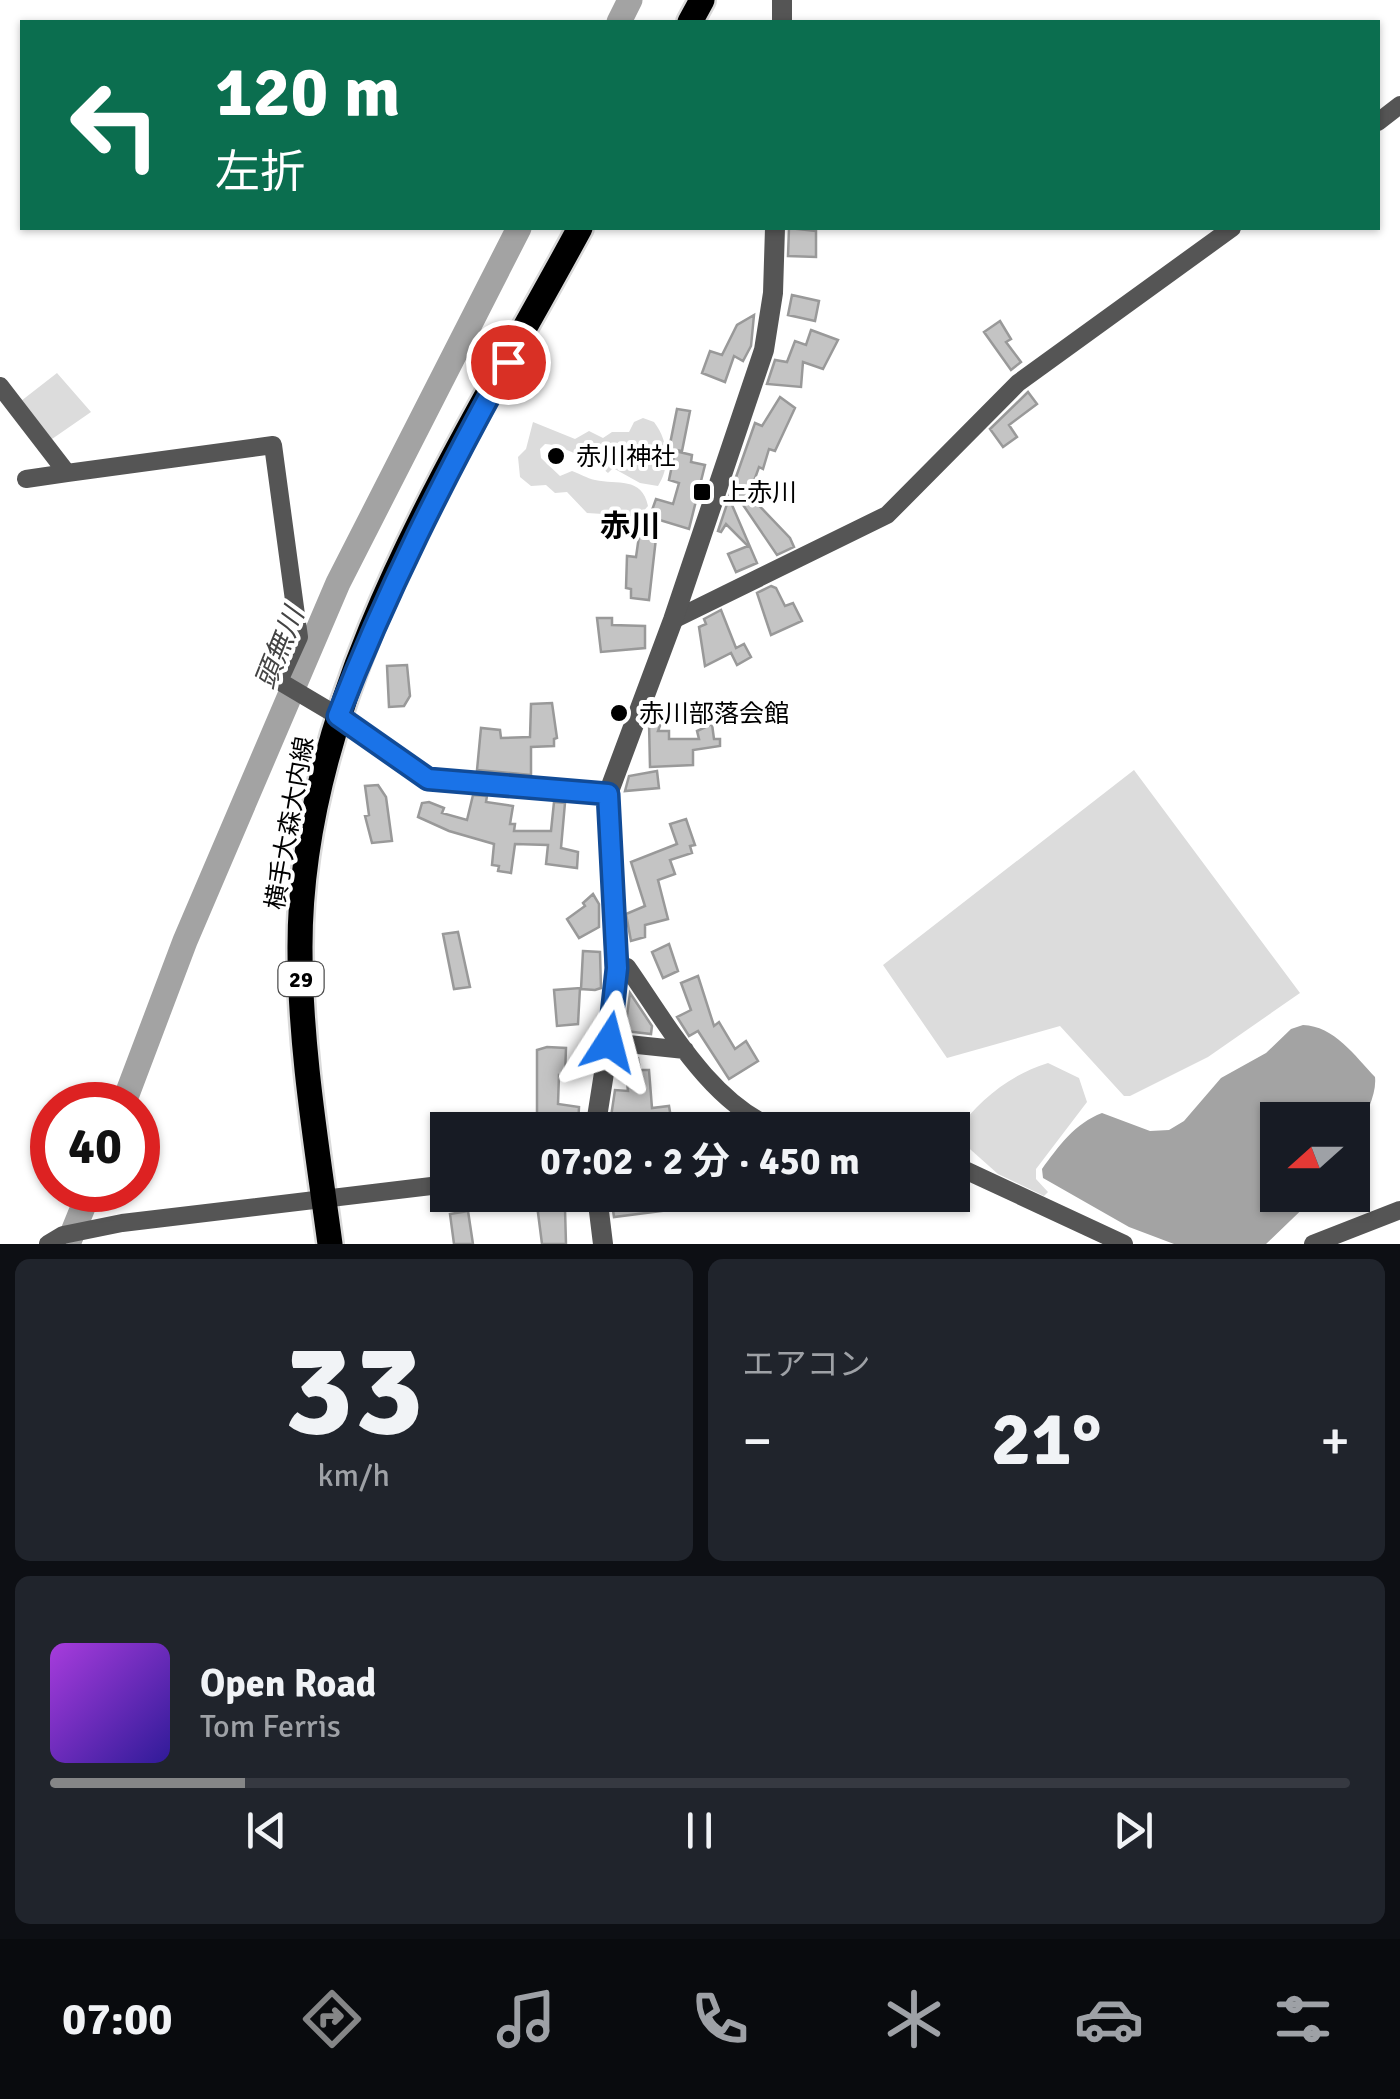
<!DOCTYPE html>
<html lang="ja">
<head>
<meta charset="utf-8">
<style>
	body { margin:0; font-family:Signika,"Noto Sans JP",sans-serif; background:#20242c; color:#f1f3f6; height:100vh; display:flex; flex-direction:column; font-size:38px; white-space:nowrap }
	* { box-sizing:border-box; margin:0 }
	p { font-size:32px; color:#9ea1a6 }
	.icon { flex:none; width:55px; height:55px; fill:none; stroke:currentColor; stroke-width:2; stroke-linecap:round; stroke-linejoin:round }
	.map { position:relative; height:1244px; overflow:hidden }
	.details { display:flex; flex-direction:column; gap:15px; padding:15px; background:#0d0f14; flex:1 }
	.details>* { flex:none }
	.guide { position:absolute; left:20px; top:20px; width:1360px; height:210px; border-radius:0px; box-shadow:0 2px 8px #0004; background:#0b6e4f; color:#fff; overflow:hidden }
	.needle { width:65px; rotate:249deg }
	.tools { position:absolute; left:1260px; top:1102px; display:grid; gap:20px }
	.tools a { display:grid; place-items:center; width:110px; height:110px; border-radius:0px; background:#171b24; box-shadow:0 2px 8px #0004; font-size:50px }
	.speed { position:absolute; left:30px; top:1082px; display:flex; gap:20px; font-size:50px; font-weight:700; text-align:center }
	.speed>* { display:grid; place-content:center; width:130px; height:130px; border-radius:50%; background:#171b24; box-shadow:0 2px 8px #0004; line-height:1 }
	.speed .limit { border:15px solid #d22; background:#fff; color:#111 }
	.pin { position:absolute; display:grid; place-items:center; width:85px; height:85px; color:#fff; margin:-42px; border:5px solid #fff; border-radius:50%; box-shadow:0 2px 10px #0007 }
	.me { position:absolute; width:110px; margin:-55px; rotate:9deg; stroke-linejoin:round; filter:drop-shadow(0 0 8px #0008) }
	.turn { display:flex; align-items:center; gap:35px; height:210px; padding:0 30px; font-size:45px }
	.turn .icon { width:130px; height:130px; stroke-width:2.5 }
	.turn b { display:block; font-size:70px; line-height:85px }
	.big { font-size:75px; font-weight:700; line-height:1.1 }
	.details .widget { flex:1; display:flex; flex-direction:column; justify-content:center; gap:15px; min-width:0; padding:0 35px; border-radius:15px; background:#20242c }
	.details .dial { align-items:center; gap:0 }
	.dial b { font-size:130px; line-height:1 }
	.song { display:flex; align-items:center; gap:30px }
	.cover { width:120px; height:120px; border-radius:15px; background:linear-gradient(135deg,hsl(280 70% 55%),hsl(250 70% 35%)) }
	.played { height:10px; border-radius:5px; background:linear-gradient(90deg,#858687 15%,#363941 15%) }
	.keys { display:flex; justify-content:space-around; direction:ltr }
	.heat { display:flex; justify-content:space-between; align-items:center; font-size:55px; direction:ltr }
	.details .tiles { flex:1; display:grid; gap:15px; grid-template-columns:1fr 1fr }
	.widget:last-child { grid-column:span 2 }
	.trip { position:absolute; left:430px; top:1112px; width:540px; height:100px; border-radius:0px; background:#171b24; box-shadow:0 2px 8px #0004; font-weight:700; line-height:100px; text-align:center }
	.tabs { display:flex; height:160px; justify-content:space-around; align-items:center; background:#090b0e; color:#9ea1a6 }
	.tabs .icon { width:70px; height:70px }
	.tabs .current { color:#858687 }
	.tabs b { font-size:45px; color:#f1f3f6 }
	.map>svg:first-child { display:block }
	.green { fill:#dcdcdc }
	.water { fill:#a3a3a3 }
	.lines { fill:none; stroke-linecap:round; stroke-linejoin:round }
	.river { stroke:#a3a3a3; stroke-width:25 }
	.building { fill:#c4c4c4; stroke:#999; stroke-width:2.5 }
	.primary-casing { stroke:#dbdbdb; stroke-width:30 }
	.minor { stroke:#555; stroke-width:18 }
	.tertiary { stroke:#555; stroke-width:20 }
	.primary { stroke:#000; stroke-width:25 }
	.route-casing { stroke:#114b97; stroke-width:25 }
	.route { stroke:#1a73e8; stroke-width:18 }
	.poi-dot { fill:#000; stroke:#fff; stroke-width:4 }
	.labels { text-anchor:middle; stroke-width:8; stroke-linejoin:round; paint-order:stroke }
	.shield { fill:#fff; stroke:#4c4c4c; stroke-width:2.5 }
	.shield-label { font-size:22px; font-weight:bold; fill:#000 }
	.poi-label { font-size:25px; fill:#000; stroke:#fff; text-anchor:start }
	.street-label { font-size:25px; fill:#000; stroke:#fff }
	.water-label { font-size:28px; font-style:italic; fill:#444; stroke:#fff }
	.quarter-label { font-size:30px; font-weight:bold; fill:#000; stroke:#fff }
</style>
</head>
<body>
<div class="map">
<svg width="1400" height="1244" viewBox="0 0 1400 1244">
	<rect width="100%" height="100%" fill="#fff"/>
	<path class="green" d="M57 373 91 412 52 439 21 401Z
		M643 418 654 422C668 440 671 466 658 486L640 483 613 468 608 473C597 463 559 444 545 444L540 449 541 458 560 476 572 471C581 474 586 478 595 480 617 485 642 476 648 506L634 522 614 531 608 529 603 514 587 513 567 492 555 493 546 485 531 486 520 477 518 457 526 449 533 422 575 439 589 431 603 438 612 432H629L634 422Z
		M1134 770 1300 993 1208 1057 1130 1096H1124L1060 1026 947 1058 883 965Z
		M1048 1063 1079 1078 1087 1102 1036 1169V1179L1048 1192 1044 1196 998 1174 953 1134C982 1099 1005 1077 1048 1063Z"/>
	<path class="water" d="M1303 1025C1334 1026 1355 1056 1375 1077 1377 1095 1365 1113 1361 1131 1359 1145 1363 1160 1353 1169L1352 1120H1278V1195H1317L1266 1244H1174L1129 1227 1043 1178 1042 1169C1058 1147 1075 1123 1102 1113L1150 1131 1169 1130 1184 1121 1221 1078 1266 1053 1291 1029Z"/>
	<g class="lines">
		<path class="river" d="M619 22 630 0
			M123 1105 185 941 338 583 519 228
			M68 1244 90 1190"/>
	</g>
	<path class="building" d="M789 228 816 231V257L788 256Z
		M792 295 819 301 815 321 788 315Z
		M754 315 751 346 743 361 734 356 725 382 702 373 710 351 722 355 737 325Z
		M1000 321 1011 339 1006 342 1021 362 1011 370 984 332Z
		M811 330 838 340 823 369 803 362 801 387 767 384 775 360 787 362 795 341 806 345Z
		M1028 392 1037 404 1009 425 1017 437 1003 447 990 429Z
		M780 397 795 408 775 451 769 449 763 469 759 467 749 495 790 538 794 547 777 555 735 493 729 497 755 423 762 426Z
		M677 409 690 411 682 451 669 449Z
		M675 451 692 455 691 462 705 465 689 529 653 518 651 513 656 499 673 504 679 483 669 480Z
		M729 498 757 563 736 572 728 554 748 546 726 524 721 532 718 531Z
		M639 536 656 538 649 600 631 598V589L626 588 627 556 636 557Z
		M771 586 776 588 785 606 793 603 802 621 771 635 757 593Z
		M721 610 736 648 744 644 751 657 737 665 731 653 705 666 699 627 706 624 704 619Z
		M597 618H612V625L645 626V648L601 652Z
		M407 665 410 696 404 706 389 707 387 666Z
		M552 703 557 738 554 739V746L531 747V775L477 770 481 728 500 730 501 738 530 737 531 704Z
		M654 709H666L658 731H669V739H699L697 731 712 724 714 739H720V746L693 750V765L650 767 649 722Z
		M657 771 659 788 625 791 629 776Z
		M378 785 386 797 392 841 372 843 365 816 369 815 365 786Z
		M473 795 487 796 486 802 513 806 510 824H515L514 831H551L554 802 565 803 561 848 578 852 577 868 546 864 548 845 515 844 511 873 498 871 499 866 492 865 494 844 449 831 418 817 422 803 429 802 444 808 442 813 467 820Z
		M686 819 695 845 690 846 692 853 670 860 675 874 658 880 668 919 645 925V937L631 941 626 914 645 906 631 862 677 844 670 824Z
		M593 894 599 904V927L579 938 567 919 585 906 583 903Z
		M458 932 470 987 454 989 443 934Z
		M669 944 678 971 663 978 652 952Z
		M583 951 600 952 601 988 595 990 581 989Z
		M698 976 714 1026 719 1022 735 1049 746 1041 758 1061 729 1079 698 1031 689 1036 677 1017 691 1010 681 983Z
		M580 988 578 1024 557 1026 554 990Z
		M630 993 652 1026 651 1034 625 1031Z
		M547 1047 566 1048 565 1076 559 1075 558 1104 579 1107 578 1125 537 1127V1050Z
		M624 1056 638 1058 640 1070H649L652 1108 669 1106 672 1124 662 1126V1130H609L615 1090 628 1091Z
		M544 1195H578L577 1205 565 1209 566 1244H542L537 1205 545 1204Z
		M622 1195H691L693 1207 614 1217 612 1203 623 1201Z
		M468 1211 473 1244H454L450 1214Z"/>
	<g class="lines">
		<defs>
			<path id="primary" d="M690 22 702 0
				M330 1244C317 1147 300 1048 300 949 299 690 461 448 580 228"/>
		</defs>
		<use href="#primary" class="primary-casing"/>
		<path class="minor" d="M1378 122 1400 105
			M0 386 67 473 273 445 299 637 279 681 338 716 429 779 608 794
			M26 479 67 473
			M673 620 887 515 1018 383 1232 228
			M617 968 627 967C667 1024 711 1105 779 1130
			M609 1042 685 1050
			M952 1164 1124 1244
			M48 1244 63 1235 122 1223 448 1184
			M1313 1244 1400 1210"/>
		<path class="tertiary" d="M782 22V0
			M595 1130 616 997 608 794 673 620 764 350 773 293 775 228
			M597 1195 603 1244"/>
		<use href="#primary" class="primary"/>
	</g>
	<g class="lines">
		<defs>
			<path id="route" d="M508 362C444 478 386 592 338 716L428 779 608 794 617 968 609 1042"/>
		</defs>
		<use href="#route" class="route-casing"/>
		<use href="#route" class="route"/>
	</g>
	<g class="poi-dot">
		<circle cx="556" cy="456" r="10"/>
		<rect x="692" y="482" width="20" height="20" rx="5"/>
		<circle cx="619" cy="713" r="10"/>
	</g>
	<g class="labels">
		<rect class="shield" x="278.5" y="962" width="45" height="34" rx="8"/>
		<g class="shield-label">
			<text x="301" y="987">29</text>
		</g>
		<g class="poi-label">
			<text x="576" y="465">赤川神社</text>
			<text x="722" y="501">上赤川</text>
			<text x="639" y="722">赤川部落会館</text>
		</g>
		<g class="street-label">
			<text transform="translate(289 823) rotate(-80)" y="9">横手大森大内線</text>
		</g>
		<g class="water-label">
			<text transform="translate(279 648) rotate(-68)" y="10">頭無川</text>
		</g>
		<g class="quarter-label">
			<text x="630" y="536">赤川</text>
		</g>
	</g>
</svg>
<div class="tools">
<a><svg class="needle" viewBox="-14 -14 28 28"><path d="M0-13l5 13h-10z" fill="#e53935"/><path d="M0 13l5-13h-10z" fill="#9ea1a6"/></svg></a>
</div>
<div class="speed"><div class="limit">40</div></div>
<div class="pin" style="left:508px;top:362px;background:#d93025"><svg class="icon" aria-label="arrive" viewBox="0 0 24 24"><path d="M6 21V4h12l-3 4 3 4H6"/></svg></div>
<svg class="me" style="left:609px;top:1042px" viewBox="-20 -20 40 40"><path d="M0-17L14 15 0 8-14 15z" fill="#1a73e8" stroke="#fff" stroke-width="4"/></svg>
<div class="trip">07:02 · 2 分 · 450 m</div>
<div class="guide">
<div class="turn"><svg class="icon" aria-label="left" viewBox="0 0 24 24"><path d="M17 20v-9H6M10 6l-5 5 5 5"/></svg><div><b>120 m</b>左折</div></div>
</div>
</div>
<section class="details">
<div class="tiles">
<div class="widget dial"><b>33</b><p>km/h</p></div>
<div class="widget"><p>エアコン</p>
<div class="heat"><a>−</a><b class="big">21°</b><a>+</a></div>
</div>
<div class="widget">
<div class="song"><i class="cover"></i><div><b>Open Road</b><p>Tom Ferris</p></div></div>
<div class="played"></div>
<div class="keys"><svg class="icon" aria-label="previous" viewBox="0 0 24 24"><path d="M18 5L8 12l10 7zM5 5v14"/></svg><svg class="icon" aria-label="pause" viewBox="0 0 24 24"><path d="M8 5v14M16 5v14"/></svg><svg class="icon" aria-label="next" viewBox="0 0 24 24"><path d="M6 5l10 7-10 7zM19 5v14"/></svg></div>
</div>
</div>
</section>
<nav class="tabs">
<b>07:00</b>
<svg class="icon current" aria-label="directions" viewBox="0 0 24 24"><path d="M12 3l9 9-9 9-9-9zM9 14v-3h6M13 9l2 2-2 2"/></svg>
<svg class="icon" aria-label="music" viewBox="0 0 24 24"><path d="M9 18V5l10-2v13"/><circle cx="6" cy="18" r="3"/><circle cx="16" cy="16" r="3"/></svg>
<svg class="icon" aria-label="phone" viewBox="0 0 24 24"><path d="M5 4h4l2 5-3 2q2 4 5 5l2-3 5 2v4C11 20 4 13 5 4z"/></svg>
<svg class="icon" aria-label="climate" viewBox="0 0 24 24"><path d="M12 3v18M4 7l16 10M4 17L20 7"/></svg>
<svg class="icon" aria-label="car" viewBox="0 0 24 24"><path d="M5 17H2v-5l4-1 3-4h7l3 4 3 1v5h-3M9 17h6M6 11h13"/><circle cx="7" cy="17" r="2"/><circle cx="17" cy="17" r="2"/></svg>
<svg class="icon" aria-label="filters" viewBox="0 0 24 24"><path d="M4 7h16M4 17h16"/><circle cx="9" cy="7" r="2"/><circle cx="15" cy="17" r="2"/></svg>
</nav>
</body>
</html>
